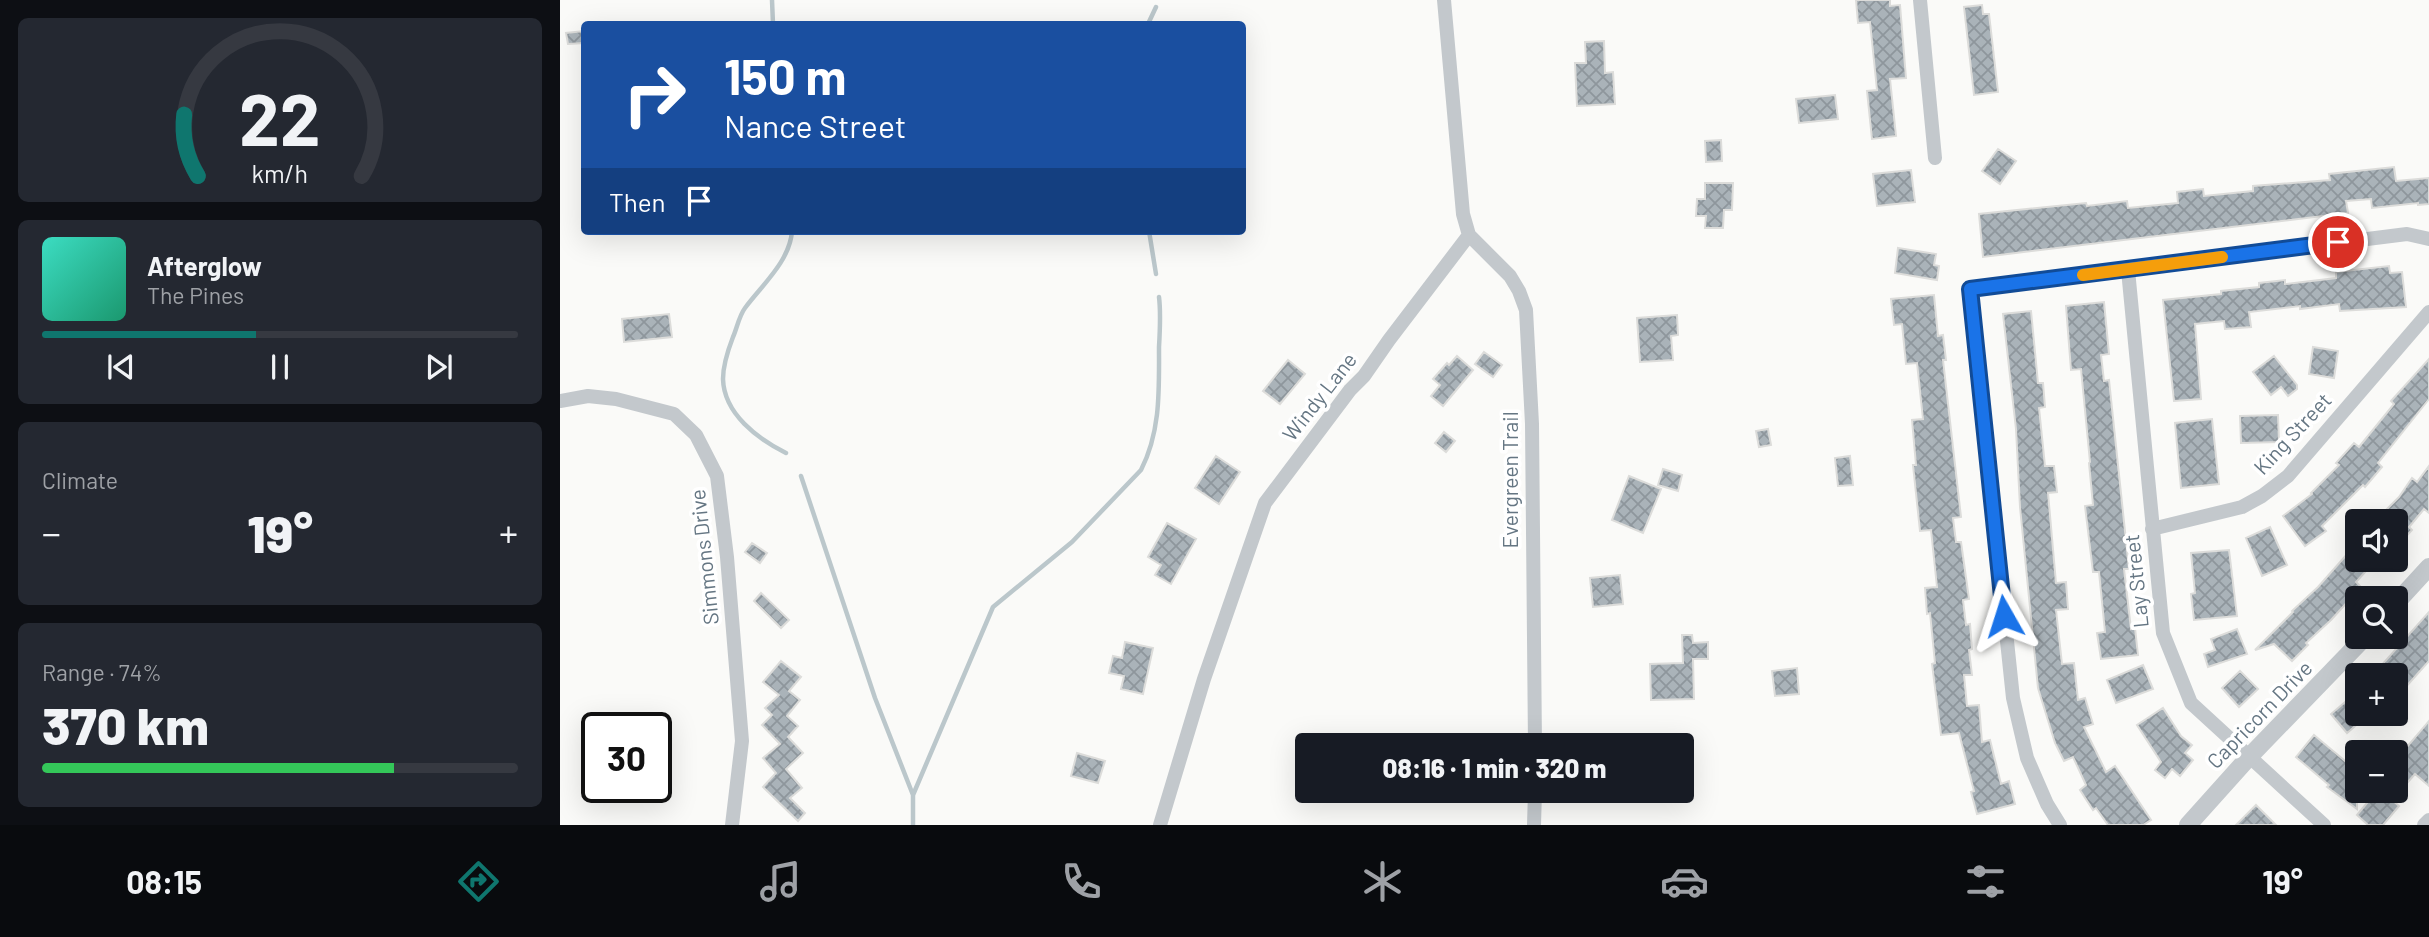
<!DOCTYPE html>
<html lang="en">
<head>
<meta charset="utf-8">
<style>
	body { margin:0; font-family:Barlow,sans-serif; background:#242831; color:#f1f3f6; height:100vh; display:flex; flex-direction:column; font-size:26px; white-space:nowrap }
	* { box-sizing:border-box; margin:0 }
	p { font-size:23px; color:#9ea1a6 }
	.icon { flex:none; width:38px; height:38px; fill:none; stroke:currentColor; stroke-width:2; stroke-linecap:round; stroke-linejoin:round }
	.map { position:relative; flex:1; overflow:hidden }
	.panel { display:flex; flex-direction:column; gap:18px; padding:18px; background:#0d0f14; width:560px }
	.panel>* { flex:none }
	.hud { position:absolute; left:21px; top:21px; width:665px; height:214px; border-radius:7px; box-shadow:0 7px 28px #0002; background:#1a4fa0; color:#fff; overflow:hidden }
	.fabs { position:absolute; left:1785px; top:509px; display:grid; gap:14px }
	.fabs a { display:grid; place-items:center; width:63px; height:63px; border-radius:7px; background:#171b24; box-shadow:0 7px 28px #0002; font-size:35px }
	.speed { position:absolute; left:21px; top:712px; display:flex; gap:14px; font-size:35px; font-weight:700; text-align:center }
	.speed>* { display:grid; place-content:center; width:91px; height:91px; border-radius:50%; background:#171b24; box-shadow:0 7px 28px #0002; line-height:1 }
	.speed .limit { border:4px solid #111; border-radius:10px; background:#fff; color:#111 }
	.pin { position:absolute; display:grid; place-items:center; width:60px; height:60px; color:#fff; margin:-30px; border:4px solid #fff; border-radius:50%; box-shadow:0 2px 7px #0007 }
	.me { position:absolute; width:77px; margin:-38px; rotate:354deg; stroke-linejoin:round; filter:drop-shadow(0 0 5px #0008) }
	.turn { display:flex; align-items:center; gap:24px; height:147px; padding:0 28px; font-size:32px }
	.turn .icon { width:91px; height:91px; stroke-width:2.5 }
	.turn b { display:block; font-size:49px; line-height:60px }
	.then { display:flex; align-items:center; height:66px; padding:0 28px; background:#0003; gap:14px; font-size:26px }
	.big { font-size:52px; font-weight:800; line-height:1.1 }
	.panel .tile { flex:1; display:flex; flex-direction:column; justify-content:center; gap:10px; min-width:0; padding:0 24px; border-radius:10px; background:#242831 }
	.panel .dial { align-items:center; gap:0 }
	.dial svg { height:182px; overflow:visible; fill:none; stroke:#363941; stroke-width:7; stroke-linecap:round; text-anchor:middle }
	.dial text { fill:#f1f3f6; stroke:none }
	.song { display:flex; align-items:center; gap:21px }
	.cover { width:84px; height:84px; border-radius:10px; background:linear-gradient(135deg,hsl(170 70% 55%),hsl(160 70% 35%)) }
	.played { height:7px; border-radius:4px; background:linear-gradient(90deg,#0f766e 45%,#363941 45%) }
	.keys { display:flex; justify-content:space-around; direction:ltr }
	.heat { display:flex; justify-content:space-between; align-items:center; font-size:38px; direction:ltr }
	.charge { height:10px; border-radius:5px; background:linear-gradient(90deg,#34c759 74%,#363941 0) }
	.trip { position:absolute; left:735px; top:733px; width:399px; height:70px; border-radius:7px; background:#171b24; box-shadow:0 7px 28px #0002; font-weight:800; line-height:70px; text-align:center }
	.tabs { display:flex; height:112px; justify-content:space-around; align-items:center; background:#090b0e; color:#9ea1a6 }
	.tabs .icon { width:49px; height:49px }
	.tabs .selected { color:#0f766e }
	.tabs b { font-size:32px; color:#f1f3f6 }
	main { display:flex; flex:1; min-height:0 }
	.map>svg:first-child { display:block }
	.lines { fill:none; stroke-linecap:round; stroke-linejoin:round }
	.stream { stroke:#bbc7cb; stroke-width:4.5 }
	.building { fill:url(#building-cross-hatch); stroke:#dcdcda; stroke-width:2 }
	.minor { stroke:#c3c8cc; stroke-width:14 }
	.tertiary { stroke:#c3c8cc; stroke-width:18 }
	.route-casing { stroke:#114b97; stroke-width:18 }
	.route { stroke:#1a73e8; stroke-width:12 }
	.slow { stroke:#f59e0b; stroke-width:12 }
	.labels { text-anchor:middle; stroke-width:7; stroke-linejoin:round; paint-order:stroke }
	.street-label { font-size:21px; fill:#657683; stroke:#fff }
</style>
</head>
<body>
<main>
<section class="panel">
<div class="tile dial"><svg viewBox="0 0 100 80">
<path d="M14 69A42 42 0 1 1 86 69"/>
<path d="M14 69A42 42 0 0 1 8 42" stroke="#0f766e"/>
<text x="50" y="56" font-size="32" font-weight="700">22</text>
<text x="50" y="72" font-size="11">km/h</text>
</svg></div>
<div class="tile">
<div class="song"><i class="cover"></i><div><b>Afterglow</b><p>The Pines</p></div></div>
<div class="played"></div>
<div class="keys"><svg class="icon" aria-label="previous" viewBox="0 0 24 24"><path d="M18 5L8 12l10 7zM5 5v14"/></svg><svg class="icon" aria-label="pause" viewBox="0 0 24 24"><path d="M8 5v14M16 5v14"/></svg><svg class="icon" aria-label="next" viewBox="0 0 24 24"><path d="M6 5l10 7-10 7zM19 5v14"/></svg></div>
</div>
<div class="tile"><p>Climate</p>
<div class="heat"><a>−</a><b class="big">19°</b><a>+</a></div>
</div>
<div class="tile"><p>Range · 74%</p><b class="big">370 km</b><div class="charge"></div></div>
</section>
<div class="map">
<svg width="1869" height="825" viewBox="0 0 1869 825">
	<defs>
		<pattern id="building-cross-hatch" width="8" height="8" patternUnits="userSpaceOnUse" patternTransform="scale(1.75)"><rect width="8" height="8" fill="#aab3b9"/><path d="M0 0l8 8M0 8l8-8" fill="none" stroke="#8e969c"/></pattern>
	</defs>
	<rect width="100%" height="100%" fill="#fafaf8"/>
	<g class="lines">
		<path class="stream" d="M212 0 213 24
			M588 24 596 7
			M589 231 596 274
			M226 453C198 439 164 414 163 379 163 365 168 350 173 337 177 328 179 316 185 308 202 285 230 261 232 231
			M241 476 315 698 353 795V825
			M353 795 433 607 512 542 581 470C601 431 599 389 599 347 600 330 601 313 599 297"/>
	</g>
	<path class="building" d="M1296 0H1330V6L1340 5 1346 78 1330 79 1336 136 1312 139 1307 91 1317 90 1310 22 1298 23Z
		M1422 5 1423 14H1429L1438 92 1414 95 1404 7Z
		M24 31V43L8 44 6 33Z
		M1044 41 1045 73 1053 72 1055 104 1017 106 1015 63H1026L1025 42Z
		M1275 95 1278 119 1239 123 1236 99Z
		M1161 140 1162 161 1146 162 1145 141Z
		M1438 149 1456 161 1440 184 1422 171Z
		M1834 167 1836 181 1869 178V204L1858 205V203L1812 208 1811 199 1786 201 1788 213 1423 257 1419 214 1526 203 1527 206 1567 201 1568 208 1618 203 1617 192 1643 189 1644 196 1693 191V186L1770 180 1769 174Z
		M1351 170 1355 202 1317 206 1313 174Z
		M1145 183H1173L1172 210H1164L1163 228H1145L1146 216H1136L1137 199H1145Z
		M1338 248 1376 254 1374 265 1379 266 1377 280 1335 273Z
		M1829 266 1830 273 1842 272 1846 307 1780 311 1779 304 1740 309V306L1689 312 1691 327 1665 329 1664 321 1635 324 1641 399 1614 401 1603 300 1661 294V291L1699 287V283L1725 280V284L1776 278V272Z
		M1374 295 1378 336 1383 335 1386 360H1383L1401 517 1393 518 1396 542H1401L1409 599 1403 600 1406 625 1410 624 1412 649 1409 650 1412 675H1404L1407 706 1419 705 1422 742 1430 740 1441 784 1449 781 1455 804 1417 814 1411 792 1414 791 1399 733 1381 735 1372 664 1375 663 1370 613 1367 614 1365 588 1377 587 1371 530 1360 531 1353 465H1356L1352 420 1363 419 1357 363 1346 364 1342 324 1334 325 1331 299Z
		M1544 302 1549 354 1541 355 1544 381 1549 380 1569 569H1564L1571 629 1575 628 1578 655 1541 659 1537 633 1545 632 1539 572H1533L1525 506 1533 505 1529 463 1530 462 1521 369 1511 370 1506 306Z
		M1471 311 1478 383H1483L1485 407 1479 408 1485 466H1494L1497 492 1488 493 1496 583 1506 582 1508 609 1496 610 1502 664 1514 663 1518 700 1525 698 1533 724 1524 727 1546 772 1555 766 1591 820 1583 825H1548L1536 808 1533 810 1520 790 1526 785 1513 757 1504 761 1495 743 1478 688 1460 507 1456 429 1443 314Z
		M109 314 112 337 64 342 62 319Z
		M1117 315 1118 335 1111 336 1113 360 1080 362 1077 318Z
		M1753 347 1778 351 1774 378 1749 374Z
		M924 352 942 365 933 377 915 364Z
		M897 356 913 370 883 406 871 396 880 385 873 379 887 363 889 365Z
		M1714 356 1737 385V389L1728 396 1721 387 1711 395 1693 372Z
		M1869 359V399L1818 463 1822 467 1805 487 1803 485 1762 526 1766 531 1745 546 1723 516 1752 494 1751 493 1779 465 1776 463 1794 443 1799 447 1834 404 1831 401Z
		M728 360 745 374 720 404 703 391Z
		M1718 415 1719 442 1681 443 1680 416Z
		M1652 419 1659 484 1621 488 1615 423Z
		M1208 429 1211 445 1199 447 1196 431Z
		M884 432 895 441 886 452 875 443Z
		M656 456 680 472 659 504 635 488Z
		M1290 456 1293 485 1278 486 1275 458Z
		M1869 466V513L1864 509 1849 527 1852 530 1836 547V522H1814L1839 497 1852 478 1857 482Z
		M1103 469 1122 475 1118 491 1098 485Z
		M1069 476 1101 489 1083 533 1052 520Z
		M607 523 636 539 611 584 595 575 601 565 588 557Z
		M1710 527 1727 565 1702 576 1686 538Z
		M192 543 207 553 200 563 185 552Z
		M1797 543V560H1816L1796 582 1801 587 1771 620 1746 643 1748 645 1732 661 1714 644 1695 650 1733 612 1732 611 1758 587Z
		M1669 550 1677 616 1634 620 1631 594 1635 593 1631 553Z
		M1060 575 1063 604 1033 607 1030 578Z
		M201 593 229 620 221 628 194 601Z
		M1869 612V661L1836 698V676H1812Z
		M1677 629 1687 654 1648 667 1644 654 1655 650 1651 639Z
		M1122 635H1132L1133 643 1148 642V659H1133L1134 699 1091 700 1090 664 1123 663Z
		M565 642 593 648 583 694 561 689 564 676 549 673 553 656 562 658Z
		M221 661 241 677 229 691 240 700 227 716 238 726 228 737 243 753 226 769 242 788 230 798 245 813 238 821 203 787 216 773 203 758 220 744 202 725 212 715 205 708 219 695 203 682Z
		M1583 665 1593 689 1556 703 1547 680Z
		M1237 668 1239 694 1215 696 1212 671Z
		M1680 671 1698 689 1679 707 1662 688Z
		M1790 698 1797 706V714H1809L1787 733 1771 714Z
		M1603 708 1621 736 1632 745 1625 753 1633 760 1620 776 1612 769 1605 778 1595 770 1601 762 1577 725Z
		M1869 721V786L1855 774 1847 783 1836 773V755L1844 745 1847 747Z
		M1754 735 1797 771V809L1767 787 1769 785 1736 757Z
		M517 753 545 761 538 783 511 776Z
		M1817 791H1822L1839 806 1823 825H1808L1797 815Z
		M1696 805 1716 825H1676Z"/>
	<g class="lines">
		<path class="minor" d="M1360 0 1375 158
			M909 235 950 276 959 291 966 310 972 424 975 746
			M1568 270 1603 633 1631 703 1764 825
			M0 401 28 396 56 399 114 414 136 435 157 476 167 557 182 741 172 825
			M1592 529 1682 507 1702 496 1728 476 1869 312
			M600 825 644 679 705 503 790 390 804 376 829 340 909 235 903 214 884 0
			M974 825 975 791
			M1500 825 1487 804 1467 758 1453 698 1410 289 1847 234 1869 239
			M1864 825 1869 820"/>
		<path class="tertiary" d="M1836 603 1869 567
			M1628 825 1689 757 1805 637"/>
	</g>
	<g class="lines">
		<defs>
			<path id="route" d="M1444 616 1410 289 1778 242"/>
		</defs>
		<use href="#route" class="route-casing"/>
		<use href="#route" class="route"/>
		<path class="slow" d="M1523 275 1662 257"/>
	</g>
	<g class="labels">
		<g class="street-label">
			<text transform="translate(760 397) rotate(-52)" y="7">Windy Lane</text>
			<text transform="translate(1733 434) rotate(-47)" y="7">King Street</text>
			<text transform="translate(951 480) rotate(-90)" y="7">Evergreen Trail</text>
			<text transform="translate(145 557) rotate(-96)" y="7">Simmons Drive</text>
			<text transform="translate(1577 581) rotate(-96)" y="7">Lay Street</text>
			<text transform="translate(1700 715) rotate(-46)" y="7">Capricorn Drive</text>
		</g>
	</g>
</svg>
<div class="fabs">
<a><svg class="icon" aria-label="sound" viewBox="0 0 24 24"><path d="M4 9h4l5-4v14l-5-4H4zM17 9q2 3 0 6"/></svg></a>
<a><svg class="icon" aria-label="search" viewBox="0 0 24 24"><circle cx="10" cy="10" r="6"/><path d="M15 15l6 6"/></svg></a>
<a>+</a>
<a>−</a>
</div>
<div class="speed"><div class="limit">30</div></div>
<div class="pin" style="left:1778px;top:242px;background:#d93025"><svg class="icon" aria-label="arrive" viewBox="0 0 24 24"><path d="M6 21V4h12l-3 4 3 4H6"/></svg></div>
<svg class="me" style="left:1444px;top:616px" viewBox="-20 -20 40 40"><path d="M0-17L14 15 0 8-14 15z" fill="#1a73e8" stroke="#fff" stroke-width="4"/></svg>
<div class="trip">08:16 · 1 min · 320 m</div>
<div class="hud">
<div class="turn"><svg class="icon" aria-label="right" viewBox="0 0 24 24"><path d="M7 20v-9h11M14 6l5 5-5 5"/></svg><div><b>150 m</b>Nance Street</div></div>
<div class="then">Then<svg class="icon" aria-label="arrive" viewBox="0 0 24 24"><path d="M6 21V4h12l-3 4 3 4H6"/></svg></div>
</div>
</div>
</main>
<nav class="tabs">
<b>08:15</b>
<svg class="icon selected" aria-label="directions" viewBox="0 0 24 24"><path d="M12 3l9 9-9 9-9-9zM9 14v-3h6M13 9l2 2-2 2"/></svg>
<svg class="icon" aria-label="music" viewBox="0 0 24 24"><path d="M9 18V5l10-2v13"/><circle cx="6" cy="18" r="3"/><circle cx="16" cy="16" r="3"/></svg>
<svg class="icon" aria-label="phone" viewBox="0 0 24 24"><path d="M5 4h4l2 5-3 2q2 4 5 5l2-3 5 2v4C11 20 4 13 5 4z"/></svg>
<svg class="icon" aria-label="climate" viewBox="0 0 24 24"><path d="M12 3v18M4 7l16 10M4 17L20 7"/></svg>
<svg class="icon" aria-label="car" viewBox="0 0 24 24"><path d="M5 17H2v-5l4-1 3-4h7l3 4 3 1v5h-3M9 17h6M6 11h13"/><circle cx="7" cy="17" r="2"/><circle cx="17" cy="17" r="2"/></svg>
<svg class="icon" aria-label="filters" viewBox="0 0 24 24"><path d="M4 7h16M4 17h16"/><circle cx="9" cy="7" r="2"/><circle cx="15" cy="17" r="2"/></svg>
<b>19°</b>
</nav>
</body>
</html>
